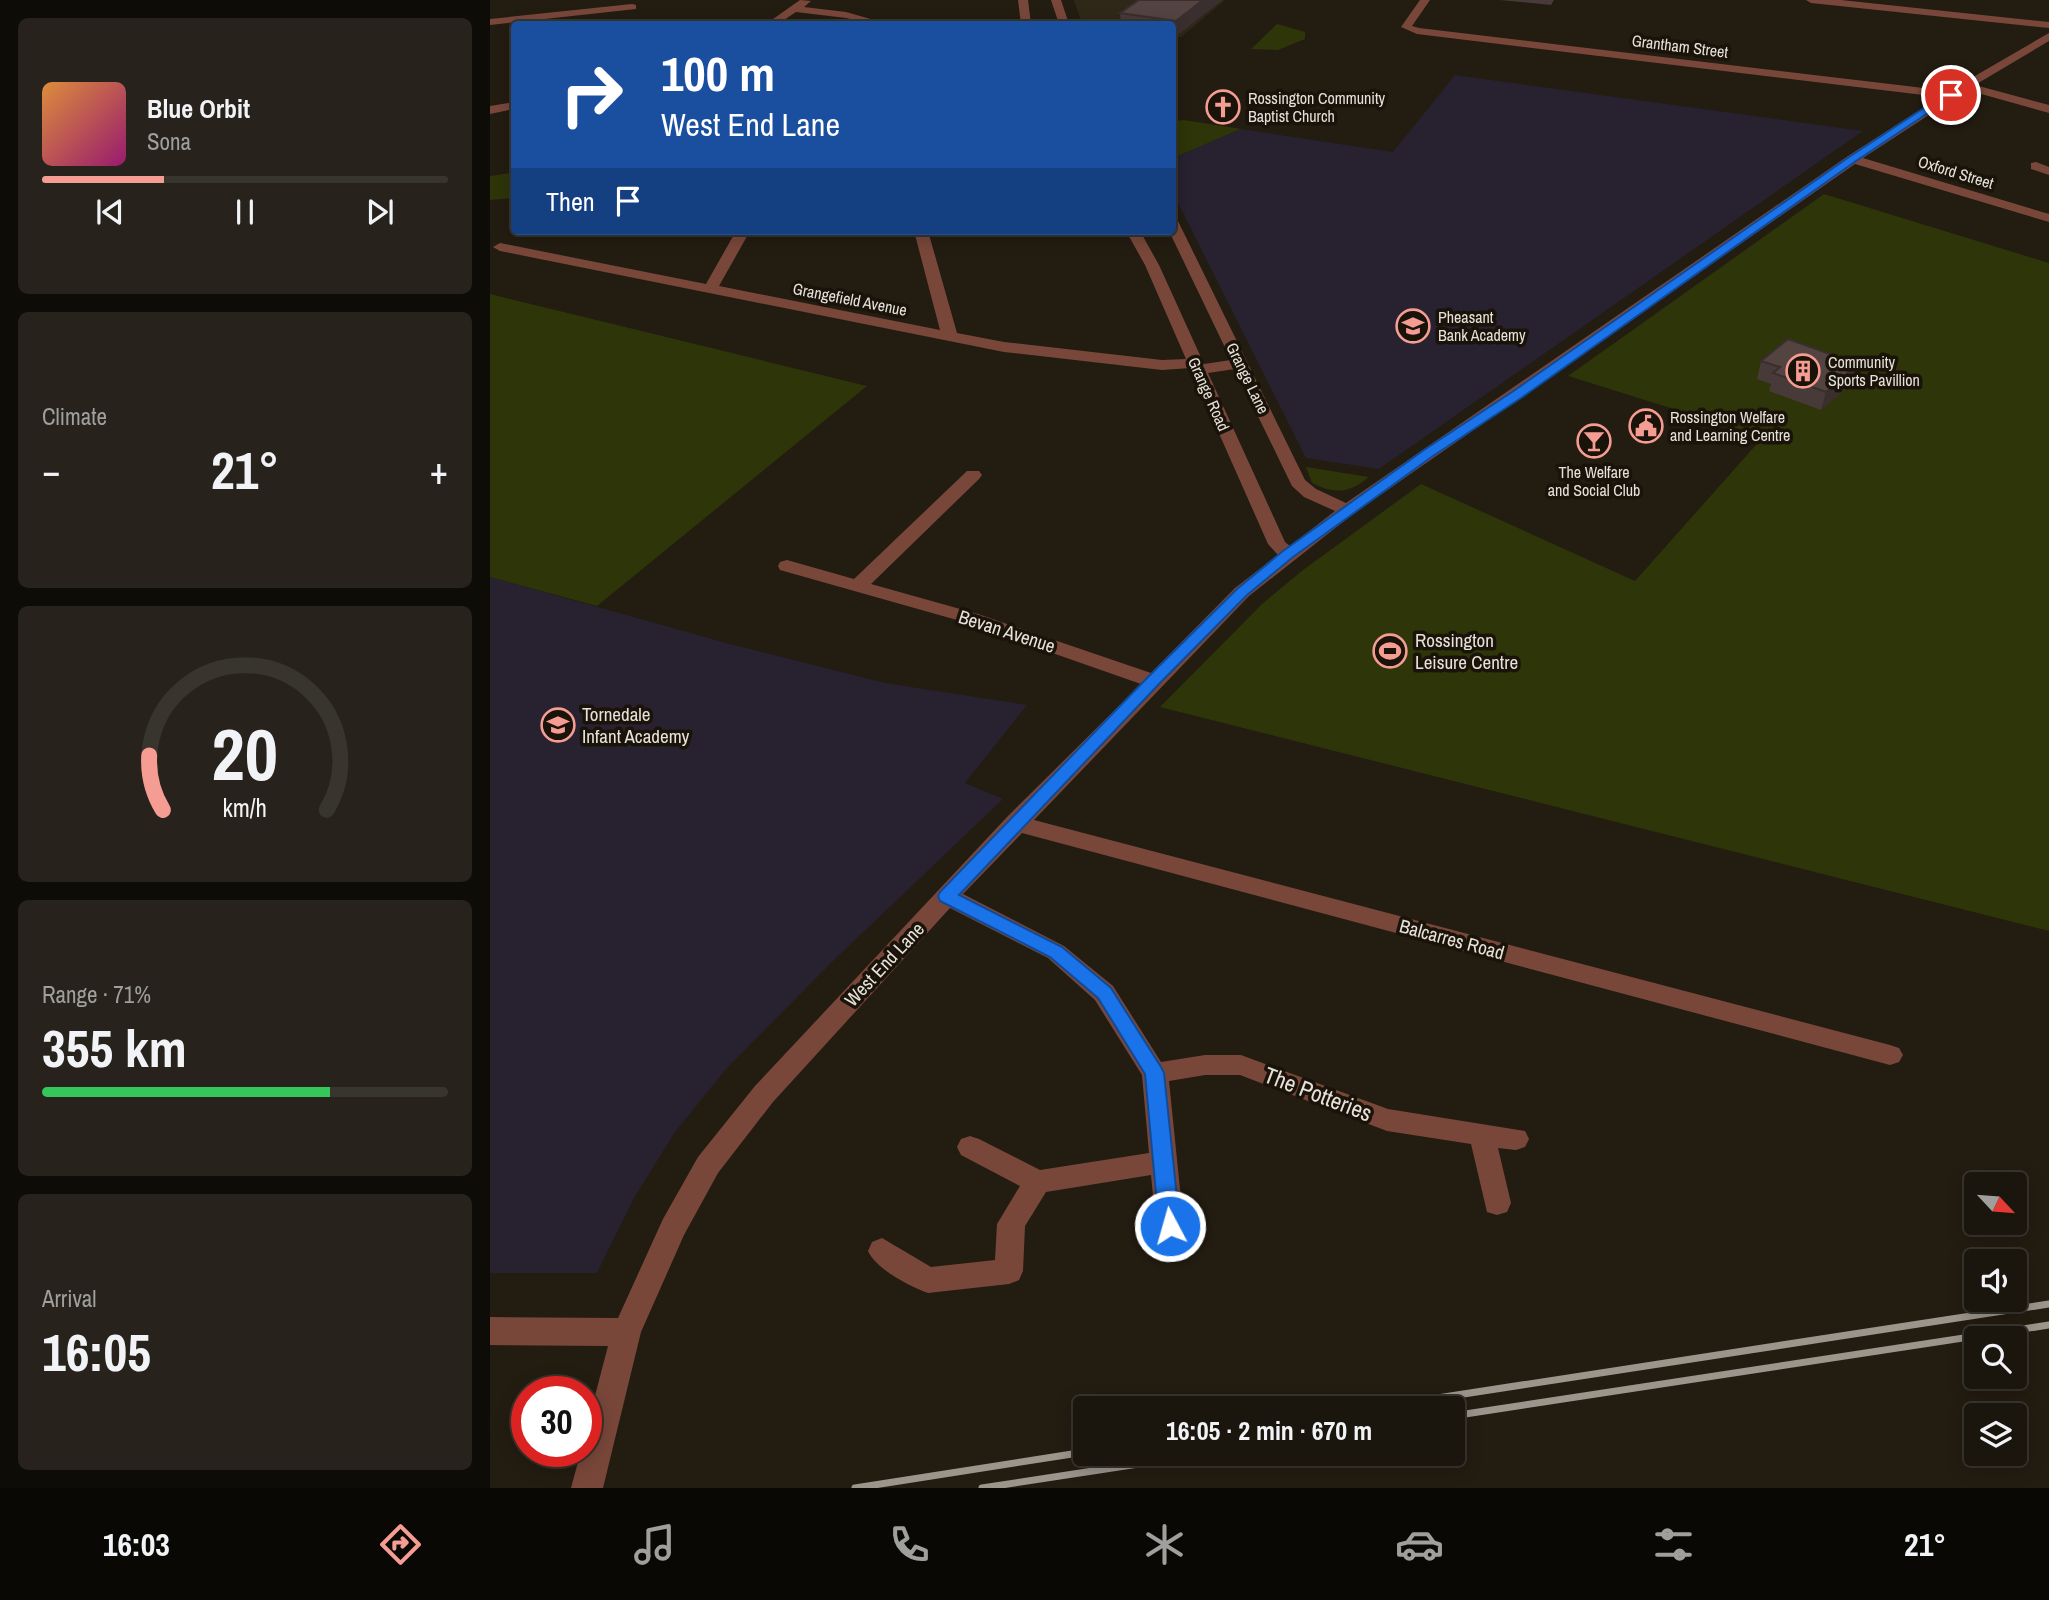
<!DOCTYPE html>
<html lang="en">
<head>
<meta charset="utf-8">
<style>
	body { margin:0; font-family:"Archivo Narrow",sans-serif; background:#27221b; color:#f1f3f6; height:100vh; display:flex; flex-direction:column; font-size:26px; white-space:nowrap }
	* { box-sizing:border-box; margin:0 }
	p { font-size:23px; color:#9f9f9d }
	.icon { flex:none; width:38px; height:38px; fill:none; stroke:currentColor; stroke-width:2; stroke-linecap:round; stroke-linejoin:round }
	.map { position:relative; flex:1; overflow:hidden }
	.side { display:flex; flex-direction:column; gap:18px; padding:18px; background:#0e0c07; width:490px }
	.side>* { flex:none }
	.top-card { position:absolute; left:21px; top:21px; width:665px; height:214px; border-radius:7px; box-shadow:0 4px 18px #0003,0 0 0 2px #38342e; background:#1a4fa0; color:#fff; overflow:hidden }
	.needle { width:46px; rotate:116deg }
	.buttons { position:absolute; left:1474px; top:1172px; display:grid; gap:14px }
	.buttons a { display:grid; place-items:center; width:63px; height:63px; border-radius:7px; background:#1a150d; box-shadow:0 4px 18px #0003,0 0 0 2px #38342e; font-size:35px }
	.speed { position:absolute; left:21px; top:1376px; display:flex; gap:14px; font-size:35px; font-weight:700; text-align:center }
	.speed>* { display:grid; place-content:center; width:91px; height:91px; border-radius:50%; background:#1a150d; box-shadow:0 4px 18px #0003,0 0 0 2px #38342e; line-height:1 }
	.speed .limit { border:10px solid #d22; background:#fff; color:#111 }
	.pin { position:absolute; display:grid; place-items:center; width:60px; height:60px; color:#fff; margin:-30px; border:4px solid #fff; border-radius:50%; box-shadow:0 2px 7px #0007 }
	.me { position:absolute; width:77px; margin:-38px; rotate:354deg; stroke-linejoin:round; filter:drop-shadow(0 0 5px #0008) }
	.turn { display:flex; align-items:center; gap:24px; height:147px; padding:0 35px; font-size:32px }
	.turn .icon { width:91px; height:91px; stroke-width:2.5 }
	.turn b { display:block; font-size:49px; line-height:60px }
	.then { display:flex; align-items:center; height:66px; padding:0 35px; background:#0003; gap:14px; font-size:26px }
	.big { font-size:52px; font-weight:700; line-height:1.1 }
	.side .tile { flex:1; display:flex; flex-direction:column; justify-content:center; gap:10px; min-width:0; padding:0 24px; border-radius:10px; background:#27221b }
	.side .dial { align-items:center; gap:0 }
	.dial svg { height:182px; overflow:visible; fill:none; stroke:#38342e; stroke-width:7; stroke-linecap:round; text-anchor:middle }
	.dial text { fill:#f1f3f6; stroke:none }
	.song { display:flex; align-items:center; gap:21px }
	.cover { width:84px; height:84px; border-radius:10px; background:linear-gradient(135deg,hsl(30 70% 55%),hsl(320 70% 35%)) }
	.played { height:7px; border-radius:4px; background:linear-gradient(90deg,#f59c93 30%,#38342e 30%) }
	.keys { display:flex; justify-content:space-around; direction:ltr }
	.heat { display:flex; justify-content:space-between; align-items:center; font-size:38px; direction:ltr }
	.charge { height:10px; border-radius:5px; background:linear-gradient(90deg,#34c759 71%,#38342e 0) }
	.trip { position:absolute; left:583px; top:1396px; width:392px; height:70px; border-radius:7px; background:#1a150d; box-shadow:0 4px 18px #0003,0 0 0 2px #38342e; font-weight:700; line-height:70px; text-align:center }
	.tabs { display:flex; height:112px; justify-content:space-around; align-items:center; background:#0a0805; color:#9f9f9d }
	.tabs .icon { width:49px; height:49px }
	.tabs .current { color:#f59c93 }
	.tabs b { font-size:32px; color:#f1f3f6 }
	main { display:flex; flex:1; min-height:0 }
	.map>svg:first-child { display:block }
	.commercial { fill:#2f2717 }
	.education { fill:#272130 }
	.green { fill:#2d3509 }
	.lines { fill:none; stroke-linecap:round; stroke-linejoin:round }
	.minor { fill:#79473a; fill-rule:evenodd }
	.rail { stroke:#9b958c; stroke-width:7 }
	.wall { fill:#473a38 }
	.shaded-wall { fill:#3a2f2e }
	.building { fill:#534341; stroke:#3a2f2e; stroke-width:2 }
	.route { fill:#1a73e8; stroke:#114b97; stroke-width:2 }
	.labels { text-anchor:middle; stroke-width:7; stroke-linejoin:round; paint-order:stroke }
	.far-street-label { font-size:16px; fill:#e6e1da; stroke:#191309 }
	.far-poi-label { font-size:16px; fill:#e6e1da; stroke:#191309; text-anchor:start }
	.street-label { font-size:19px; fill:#e6e1da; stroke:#191309 }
	.poi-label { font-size:19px; fill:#e6e1da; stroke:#191309; text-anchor:start }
	.near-street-label { font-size:23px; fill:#e6e1da; stroke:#191309 }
</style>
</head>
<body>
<main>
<section class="side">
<div class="tile">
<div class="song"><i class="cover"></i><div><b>Blue Orbit</b><p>Sona</p></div></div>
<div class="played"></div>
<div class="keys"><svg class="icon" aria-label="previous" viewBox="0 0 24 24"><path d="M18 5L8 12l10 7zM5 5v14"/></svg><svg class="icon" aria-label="pause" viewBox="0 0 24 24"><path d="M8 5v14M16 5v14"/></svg><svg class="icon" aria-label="next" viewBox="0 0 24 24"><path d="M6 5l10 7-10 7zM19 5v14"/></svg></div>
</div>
<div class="tile"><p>Climate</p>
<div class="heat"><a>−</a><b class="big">21°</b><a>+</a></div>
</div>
<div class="tile dial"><svg viewBox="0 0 100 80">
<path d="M14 69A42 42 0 1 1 86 69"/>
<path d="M14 69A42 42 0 0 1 8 45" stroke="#f59c93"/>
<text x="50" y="56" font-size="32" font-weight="700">20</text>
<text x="50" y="72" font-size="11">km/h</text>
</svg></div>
<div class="tile"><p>Range · 71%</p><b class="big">355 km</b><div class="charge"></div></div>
<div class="tile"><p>Arrival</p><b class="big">16:05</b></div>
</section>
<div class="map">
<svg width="1559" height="1488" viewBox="0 0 1559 1488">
	<rect width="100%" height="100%" fill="#231c11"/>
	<path class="commercial" d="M584 0H735L691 37H683L682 24H592Z"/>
	<path class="education" d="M965 75 1373 131 889 469 816 458 683 193V158L751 129 903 152Z
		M0 577 240 644 395 683 537 705 475 783 513 799 342 962 237 1068 185 1132 144 1198 107 1273H0Z"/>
	<path class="green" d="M787 24 815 32V39L788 50 761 49Z
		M694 120 751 129 683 158V121Z
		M22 159H24V198L0 200V176L20 173Z
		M1334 194 1559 263V931L670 707 772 604 813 570 931 484 1145 581 1273 437 1078 376Z
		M0 294 377 386 107 606 0 577Z
		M816 467 879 477C859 494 844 494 822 483Z"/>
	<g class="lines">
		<path class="minor" d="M310 0 321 1 314 7 356 12 398 24H382L356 18 306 12 288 24H276Z
			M528 0H538L541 24H531Z
			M561 0H571L579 24H569Z
			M930 0H940L922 26 929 28 1459 91 1559 33V41L1485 85 1559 105V113L1477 90 1373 158 1559 214V222L1365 164 863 514 759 596 544 820 1400 1045 1409 1048 1413 1055 1409 1062 1400 1065 532 833 473 894 574 946 623 986 671 1062 715 1055H751L898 1109 1035 1131 1039 1139 1035 1147 1026 1150 1008 1148 1021 1203 1017 1212 1007 1215 997 1212 981 1144 897 1131 750 1075H715L679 1081 696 1248 692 1257 682 1261 672 1257 668 1248 661 1175 556 1192 535 1226 533 1271 529 1280 519 1284 438 1293C419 1286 386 1269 378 1251L382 1242 392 1238 441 1267 505 1260 507 1224 530 1186 471 1155 467 1147 471 1139 480 1136 489 1139 550 1170 659 1153 652 1075 605 1000 558 958 460 908 283 1102 228 1173 194 1235 151 1332 113 1488H81L91 1451H96V1430L118 1346 0 1345V1317L128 1318 173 1219 208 1157 265 1086 517 817 651 684 474 622 290 570 288 566 290 562 297 560 364 579 477 471H489L492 475 489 479 381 584 488 614 661 673 745 588 788 555 778 544 700 368 672 370 514 352 10 251 3 247 10 243 216 284 246 231H260L229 286 450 330 424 231H438L467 333 514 342 672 360 696 359 655 265 636 231H650L669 265 714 364 741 360 679 231H682V218L687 219 815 480 826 489 856 503 1358 156 1450 97 927 34 911 27ZM745 369 802 486 814 497 845 511 800 546 795 542 718 373Z
			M1316 0H1351L1559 22V28L1321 3Z
			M142 4 146 5V9L0 25V19Z
			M24 102V109L0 114V106Z
			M1546 162 1559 167V175L1541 169V163Z"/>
		<path class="rail" d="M876 1409 1559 1304
			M962 1416 1559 1325
			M365 1488 595 1452
			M492 1488 714 1454"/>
	</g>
	<path class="wall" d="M649 0H732L686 36 682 35V24H631L630 13Z
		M1010 0H1064L1061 5Z
		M1271 361 1368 364 1364 382 1331 410 1279 391 1281 384 1267 379Z"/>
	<path class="shaded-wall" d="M713 0H732L686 36V21Z
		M1368 364 1364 382 1331 410 1336 392Z"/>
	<path class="building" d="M649 0H713L686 21 630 13Z
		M1298 339 1368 364 1336 392 1283 373 1290 367 1271 361Z"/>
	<path class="route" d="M1457 93 1465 95 1366 161 1031 398 943 456 803 557 757 595 669 684 469 895 572 947 621 988 671 1067 674 1073 690 1226 687 1233 680 1235 672 1233 669 1226 655 1074 608 998 560 957 450 901 448 896 450 892 658 677 747 589 793 551 934 450 1022 392 1359 157Z"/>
	<defs>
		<symbol id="church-ring" viewBox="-11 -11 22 22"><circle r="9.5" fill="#191309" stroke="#f59c93" stroke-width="1.5"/><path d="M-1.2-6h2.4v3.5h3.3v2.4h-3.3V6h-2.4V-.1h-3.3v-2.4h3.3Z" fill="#f59c93"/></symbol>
		<symbol id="school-ring" viewBox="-11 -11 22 22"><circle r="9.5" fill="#191309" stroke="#f59c93" stroke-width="1.5"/><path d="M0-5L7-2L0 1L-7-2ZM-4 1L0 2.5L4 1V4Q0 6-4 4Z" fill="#f59c93"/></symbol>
		<symbol id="building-ring" viewBox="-11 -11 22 22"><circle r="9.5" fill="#191309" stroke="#f59c93" stroke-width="1.5"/><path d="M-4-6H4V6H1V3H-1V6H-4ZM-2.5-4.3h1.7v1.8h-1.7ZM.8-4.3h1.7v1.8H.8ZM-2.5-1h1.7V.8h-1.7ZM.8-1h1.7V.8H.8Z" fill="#f59c93"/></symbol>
		<symbol id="civic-ring" viewBox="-11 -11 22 22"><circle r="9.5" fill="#191309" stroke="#f59c93" stroke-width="1.5"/><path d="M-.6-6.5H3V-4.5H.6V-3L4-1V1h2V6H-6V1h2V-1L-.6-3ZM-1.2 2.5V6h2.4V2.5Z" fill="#f59c93"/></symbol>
		<symbol id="bar-ring" viewBox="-11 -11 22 22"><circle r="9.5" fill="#191309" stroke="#f59c93" stroke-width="1.5"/><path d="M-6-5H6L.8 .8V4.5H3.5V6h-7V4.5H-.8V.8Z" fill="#f59c93"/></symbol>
		<symbol id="stadium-ring" viewBox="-11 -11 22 22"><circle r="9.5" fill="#191309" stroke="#f59c93" stroke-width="1.5"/><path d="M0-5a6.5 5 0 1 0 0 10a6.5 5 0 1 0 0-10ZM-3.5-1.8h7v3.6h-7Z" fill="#f59c93"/></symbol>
	</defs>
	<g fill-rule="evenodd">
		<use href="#church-ring" x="714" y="88" width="38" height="38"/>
		<use href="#school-ring" x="904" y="307" width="38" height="38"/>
		<use href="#building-ring" x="1294" y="352" width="38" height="38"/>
		<use href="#civic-ring" x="1137" y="407" width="38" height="38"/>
		<use href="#bar-ring" x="1085" y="422" width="38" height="38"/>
		<use href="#stadium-ring" x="881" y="632" width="38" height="38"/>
		<use href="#school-ring" x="49" y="706" width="38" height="38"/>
	</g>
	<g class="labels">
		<g class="far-street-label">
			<text transform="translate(1190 46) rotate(7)" y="6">Grantham Street</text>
			<text transform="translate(1466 172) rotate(17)" y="6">Oxford Street</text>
			<text transform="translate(360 299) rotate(11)" y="6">Grangefield Avenue</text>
			<text transform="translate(758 378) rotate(64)" y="6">Grange Lane</text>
			<text transform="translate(719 394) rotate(66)" y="6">Grange Road</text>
		</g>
		<g class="far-poi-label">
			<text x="758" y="104">Rossington Community<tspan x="758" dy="18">Baptist Church</tspan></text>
			<text x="948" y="323">Pheasant<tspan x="948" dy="18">Bank Academy</tspan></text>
			<text x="1338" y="368">Community<tspan x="1338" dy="18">Sports Pavillion</tspan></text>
			<text x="1180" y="423">Rossington Welfare<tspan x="1180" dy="18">and Learning Centre</tspan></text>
			<text x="1104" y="478" text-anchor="middle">The Welfare<tspan x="1104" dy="18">and Social Club</tspan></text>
		</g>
		<g class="street-label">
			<text transform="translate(517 631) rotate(18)" y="7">Bevan Avenue</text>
			<text transform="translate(962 939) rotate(15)" y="7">Balcarres Road</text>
			<text transform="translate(394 964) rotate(-47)" y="7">West End Lane</text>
		</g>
		<g class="poi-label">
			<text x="925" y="647">Rossington<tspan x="925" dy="22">Leisure Centre</tspan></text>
			<text x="92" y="721">Tornedale<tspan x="92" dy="22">Infant Academy</tspan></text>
		</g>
		<g class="near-street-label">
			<text transform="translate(828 1094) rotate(21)" y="8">The Potteries</text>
		</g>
	</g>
</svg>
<div class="buttons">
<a><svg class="needle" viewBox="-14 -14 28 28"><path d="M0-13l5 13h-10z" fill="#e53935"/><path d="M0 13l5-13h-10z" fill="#9f9f9d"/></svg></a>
<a><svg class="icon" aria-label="sound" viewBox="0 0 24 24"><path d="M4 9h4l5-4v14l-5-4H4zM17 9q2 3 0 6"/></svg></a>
<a><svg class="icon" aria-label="search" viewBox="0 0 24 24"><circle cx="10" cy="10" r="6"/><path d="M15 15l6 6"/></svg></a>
<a><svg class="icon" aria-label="layers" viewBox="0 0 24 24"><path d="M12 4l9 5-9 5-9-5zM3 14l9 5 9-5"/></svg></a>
</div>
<div class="speed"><div class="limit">30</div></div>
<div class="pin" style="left:1461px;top:95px;background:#d93025"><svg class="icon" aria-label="arrive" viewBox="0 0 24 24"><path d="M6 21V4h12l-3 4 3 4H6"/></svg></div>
<svg class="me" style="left:680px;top:1226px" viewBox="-20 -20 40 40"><circle r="17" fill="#1a73e8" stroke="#fff" stroke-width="3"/><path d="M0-11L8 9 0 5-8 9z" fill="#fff"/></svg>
<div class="trip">16:05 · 2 min · 670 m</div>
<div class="top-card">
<div class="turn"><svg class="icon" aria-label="right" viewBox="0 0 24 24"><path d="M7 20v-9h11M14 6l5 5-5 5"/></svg><div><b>100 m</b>West End Lane</div></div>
<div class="then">Then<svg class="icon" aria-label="arrive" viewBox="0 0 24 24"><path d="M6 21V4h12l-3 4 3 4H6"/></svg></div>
</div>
</div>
</main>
<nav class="tabs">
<b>16:03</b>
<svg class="icon current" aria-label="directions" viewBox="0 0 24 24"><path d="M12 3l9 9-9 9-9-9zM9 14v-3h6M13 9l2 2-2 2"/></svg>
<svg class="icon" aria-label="music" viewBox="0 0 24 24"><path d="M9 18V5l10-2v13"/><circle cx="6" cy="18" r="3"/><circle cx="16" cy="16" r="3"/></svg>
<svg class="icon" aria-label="phone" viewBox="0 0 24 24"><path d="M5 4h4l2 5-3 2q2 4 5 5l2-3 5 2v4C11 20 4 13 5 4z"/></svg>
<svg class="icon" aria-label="climate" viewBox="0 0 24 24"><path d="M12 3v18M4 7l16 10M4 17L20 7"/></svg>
<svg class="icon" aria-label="car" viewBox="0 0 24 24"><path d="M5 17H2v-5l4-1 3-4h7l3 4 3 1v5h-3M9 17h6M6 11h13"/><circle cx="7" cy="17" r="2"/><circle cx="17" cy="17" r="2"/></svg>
<svg class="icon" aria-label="filters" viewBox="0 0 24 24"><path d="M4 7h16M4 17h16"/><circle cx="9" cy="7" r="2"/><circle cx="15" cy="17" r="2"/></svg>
<b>21°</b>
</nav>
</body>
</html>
